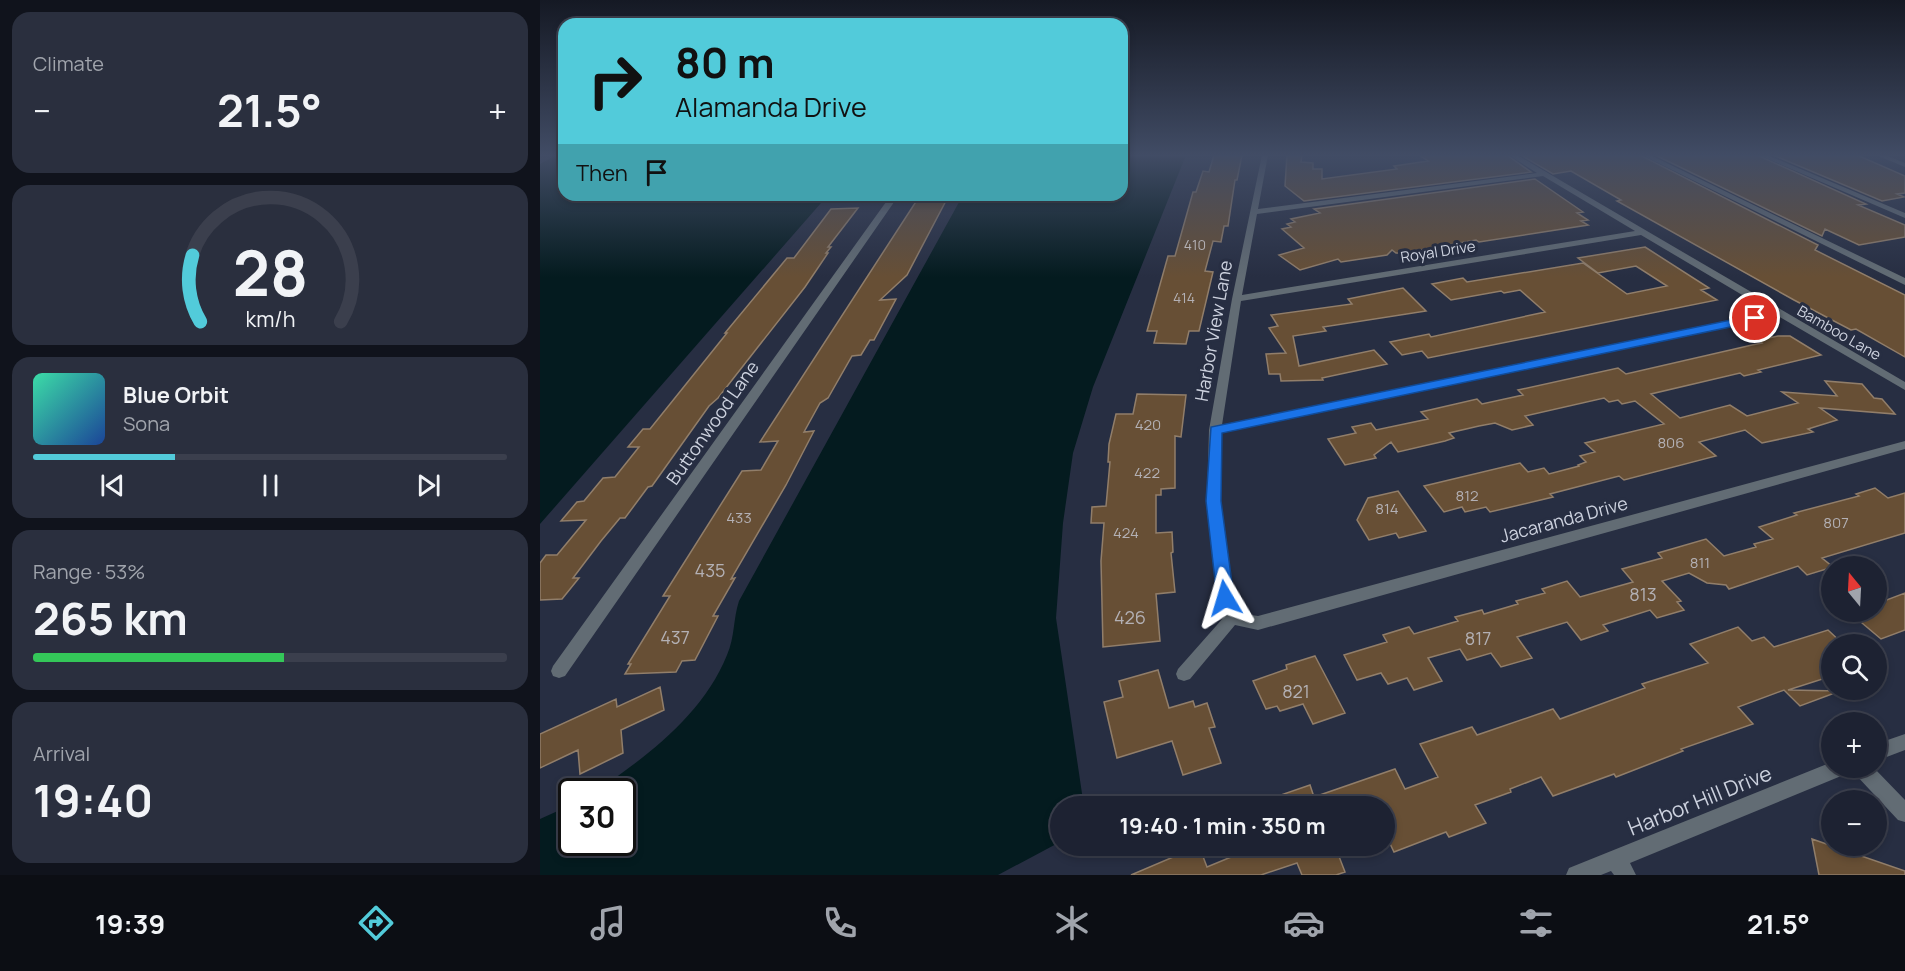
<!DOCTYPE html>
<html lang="en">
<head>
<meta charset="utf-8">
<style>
	body { margin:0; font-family:Manrope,sans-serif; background:#2a2f3e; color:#f1f3f6; height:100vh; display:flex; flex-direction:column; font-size:22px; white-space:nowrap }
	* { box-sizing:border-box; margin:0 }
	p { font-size:20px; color:#a0a4ac }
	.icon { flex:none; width:33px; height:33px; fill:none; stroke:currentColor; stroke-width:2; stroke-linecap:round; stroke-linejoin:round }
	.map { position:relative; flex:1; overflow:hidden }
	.sheet { display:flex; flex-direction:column; gap:12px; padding:12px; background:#10131c; width:540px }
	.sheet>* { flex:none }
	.hud { position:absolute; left:18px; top:18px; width:570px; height:183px; border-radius:18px; box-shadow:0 3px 9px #0003,0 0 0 2px #3b3f4d; background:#52cbda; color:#111; overflow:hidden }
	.needle { width:39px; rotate:342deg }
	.buttons { position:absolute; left:1281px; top:556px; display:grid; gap:12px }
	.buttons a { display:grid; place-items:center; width:66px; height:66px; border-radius:50%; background:#1d2232; box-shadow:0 3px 9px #0003,0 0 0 2px #3b3f4d; font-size:30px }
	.speed { position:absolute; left:18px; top:778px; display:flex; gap:12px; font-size:30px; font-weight:700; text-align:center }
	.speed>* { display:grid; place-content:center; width:78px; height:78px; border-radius:50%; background:#1d2232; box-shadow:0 3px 9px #0003,0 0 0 2px #3b3f4d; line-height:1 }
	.speed .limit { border:3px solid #111; border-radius:9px; background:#fff; color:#111 }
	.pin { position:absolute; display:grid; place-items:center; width:51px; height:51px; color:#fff; margin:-26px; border:3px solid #fff; border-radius:50%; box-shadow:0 2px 6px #0007 }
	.me { position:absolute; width:66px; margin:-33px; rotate:353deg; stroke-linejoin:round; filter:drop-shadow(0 0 4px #0008) }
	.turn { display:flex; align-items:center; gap:21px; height:126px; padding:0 18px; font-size:27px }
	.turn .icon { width:78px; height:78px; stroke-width:2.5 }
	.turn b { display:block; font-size:42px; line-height:51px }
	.then { display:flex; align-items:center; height:57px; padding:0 18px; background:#0003; gap:12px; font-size:22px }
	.big { font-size:45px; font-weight:700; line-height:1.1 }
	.sheet .widget { flex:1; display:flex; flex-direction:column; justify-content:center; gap:9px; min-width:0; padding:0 21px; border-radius:18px; background:#2a2f3e }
	.sheet .dial { align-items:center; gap:0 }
	.dial svg { height:156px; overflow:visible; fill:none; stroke:#3b3f4d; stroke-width:7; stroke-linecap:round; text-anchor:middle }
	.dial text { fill:#f1f3f6; stroke:none }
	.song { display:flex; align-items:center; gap:18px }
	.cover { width:72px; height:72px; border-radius:9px; background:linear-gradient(135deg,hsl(160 70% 55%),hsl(220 70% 35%)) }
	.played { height:6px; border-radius:3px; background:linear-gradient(90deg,#52cbda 30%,#3b3f4d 30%) }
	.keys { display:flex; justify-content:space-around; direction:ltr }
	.heat { display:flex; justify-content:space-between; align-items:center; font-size:33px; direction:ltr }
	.charge { height:9px; border-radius:4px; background:linear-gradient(90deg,#34c759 53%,#3b3f4d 0) }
	.trip { position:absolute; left:510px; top:796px; width:345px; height:60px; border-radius:30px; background:#1d2232; box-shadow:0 3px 9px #0003,0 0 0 2px #3b3f4d; font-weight:700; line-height:60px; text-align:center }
	.tabs { display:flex; height:96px; justify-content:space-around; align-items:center; background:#0c0e14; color:#a0a4ac }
	.tabs .icon { width:42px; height:42px }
	.tabs .selected { color:#52cbda }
	.tabs b { font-size:27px; color:#f1f3f6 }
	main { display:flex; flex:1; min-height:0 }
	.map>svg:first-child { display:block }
	.water { fill:#041b1f }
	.building { fill:#674f35; stroke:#917e6a; stroke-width:1.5 }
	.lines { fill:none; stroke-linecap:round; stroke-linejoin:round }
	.street { fill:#626c74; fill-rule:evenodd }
	.route { fill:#1a73e8; stroke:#114b97; stroke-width:1.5 }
	.labels { text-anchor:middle; stroke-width:6; stroke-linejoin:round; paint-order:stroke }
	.far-number-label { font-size:14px; fill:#b3b0b4 }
	.far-street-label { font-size:15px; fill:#ccd1de; stroke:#272e42 }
	.number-label { font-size:15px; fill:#b3b0b4 }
	.street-label { font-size:18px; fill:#ccd1de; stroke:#272e42 }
	.near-number-label { font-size:18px; fill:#b3b0b4 }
	.near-street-label { font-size:21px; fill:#ccd1de; stroke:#272e42 }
</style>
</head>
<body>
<main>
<section class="sheet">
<div class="widget"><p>Climate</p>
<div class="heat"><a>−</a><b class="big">21.5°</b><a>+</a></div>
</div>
<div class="widget dial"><svg viewBox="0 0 100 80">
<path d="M14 69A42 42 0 1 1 86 69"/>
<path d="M14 69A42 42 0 0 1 10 35" stroke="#52cbda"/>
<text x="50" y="56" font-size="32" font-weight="700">28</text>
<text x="50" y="72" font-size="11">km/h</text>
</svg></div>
<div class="widget">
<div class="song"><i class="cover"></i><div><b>Blue Orbit</b><p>Sona</p></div></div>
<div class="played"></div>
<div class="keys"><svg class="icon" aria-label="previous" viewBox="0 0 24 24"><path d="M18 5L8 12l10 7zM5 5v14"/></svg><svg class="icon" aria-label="pause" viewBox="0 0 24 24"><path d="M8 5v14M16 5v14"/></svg><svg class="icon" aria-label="next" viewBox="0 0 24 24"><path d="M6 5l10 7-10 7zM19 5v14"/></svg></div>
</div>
<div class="widget"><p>Range · 53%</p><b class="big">265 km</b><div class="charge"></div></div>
<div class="widget"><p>Arrival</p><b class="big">19:40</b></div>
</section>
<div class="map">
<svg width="1365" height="875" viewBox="0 0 1365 875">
	<rect width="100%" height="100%" fill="#272e42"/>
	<path class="water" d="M16 155H24V195H288L0 524V164Z
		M582 155H646L553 387 533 453 523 523 516 618 544 807H520V842L458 875H0V819L31 805 32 843H82V792H55C106 757 163 715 187 655 195 637 193 619 199 601L423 195H582Z"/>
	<path class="building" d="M674 155H702L697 180H695L688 226H684L681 242 673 241 665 271 673 272 659 331H649L646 344 614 343 617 331H607L628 256H635L653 192H656L663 171 669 172Z
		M747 155H762L761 162 773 163V169H782V179L857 169 854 166 888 161 879 155H967L991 172 764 201 745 186Z
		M981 155H1100L1278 245 1275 250 1365 295V357L1316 329 1311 330 1254 300 1077 201 1081 200 1031 171 1013 174Z
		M1115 155H1217L1326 204 1318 205 1365 225V237L1319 245 1285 229 1282 236Z
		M1233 155H1317L1365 176V193L1357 194 1364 197 1342 201Z
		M995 179 1043 212 1037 213 1048 220 1041 221 1048 225 939 242 936 240 863 253H856L852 250 847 255 801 262 798 259 760 270 739 255 764 248 742 229 751 227 747 224 755 222 751 219 780 213 774 209Z
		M389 195H409L367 275 340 300 356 299 334 340H330L321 355 312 356 288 398 280 403 264 432 274 431 246 485 191 579 195 578 173 616H178L155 660 142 661 136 672 85 674 91 664H88L130 596H123L202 471 221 470 238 441 220 442 377 200H386Z
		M318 208 288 247H291L286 253H288L265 287 178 398 169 406 112 486 108 487 85 518H80L61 541 33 578H39L22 599 0 600V563L6 555H17L46 520 21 521 37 502 44 501 63 478 75 477 99 447H88L103 429H110L187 333H185L247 258H254L291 209Z
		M1105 247 1169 288 1161 290 1177 300 888 358 882 351 862 355 850 342 889 334 891 337 1005 312 980 290 964 293 961 291 911 300 892 284 923 278 927 282 1043 263 1087 294 1127 286 1096 266 1058 273 1038 258Z
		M863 288 886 311 783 327 786 331 753 336 759 366 834 350 847 364 782 378 783 380 741 381 740 374H729L726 354 746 353 729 328 738 326 731 315 812 304 808 299Z
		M1238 336H1250L1281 355 1218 370 1221 372 1204 376 1200 373 1111 394 1140 418 1190 405 1207 416 1258 403 1242 392 1297 396 1285 381 1322 384 1334 398 1342 399 1355 414 1280 408 1297 420 1268 429 1273 432 1222 443 1205 430 1159 442 1176 456 1084 480 1079 476 1010 494 1013 497 950 512 946 507 925 512 922 507 904 512 884 486 980 463 988 472 1004 468 1009 474 1039 466 1038 465 1046 462 1040 456 1055 452 1045 443 1124 424 1095 401 1082 404 1078 400 1069 402 1064 398 985 416 993 425 972 430 955 423 939 426 909 433 914 438 905 441 858 452 851 442 834 455 836 458 805 465 788 439 816 433 812 427 831 423 836 430 888 419 881 412 937 399 942 404 983 395 978 390 1078 368 1086 374 1212 345 1222 343 1219 340Z
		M597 394 646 395 641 437 635 436V488L621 489V495H616V533L632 532 633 552 631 553 635 592 616 594 620 641 563 647 561 561 564 523H551L552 507 566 506 570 462H568L569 444 576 414H593Z
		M1335 488 1348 498 1365 493V533L1282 558 1293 567 1267 575 1258 566 1189 589 1186 585 1167 583 1149 573 1122 581 1141 601 1137 602 1144 610 1117 618 1110 610 1063 625 1068 631 1041 640 1027 622 977 637 992 658 961 667 951 653 927 660 920 649 888 658 902 681 874 690 867 678 848 684 841 673 817 680 804 655 847 642 843 635 869 627 874 634 918 621 915 617 942 610 944 614 978 604 976 601 1005 593 1002 589 1027 581 1040 597 1093 582 1082 569 1122 558 1118 553 1166 539 1184 556 1216 547 1214 544 1233 539 1219 527 1257 515 1254 513 1319 496 1316 494Z
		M858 491 886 531 859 538 856 533 829 540 817 520 828 498Z
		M1365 593V630L1341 639 1309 612H1336V604Z
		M1198 627 1212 641 1224 637 1234 647 1288 630 1304 645H1292V676L1248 690 1300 691 1260 706 1244 690 1198 707 1213 724 1141 749 1143 751 1076 777 1074 774 1013 796 1001 777 970 789 971 792 935 805 946 823 909 837 906 832 854 852 844 831V807H712V805L770 785 774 797 855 769 865 789 898 777 880 744 932 727 937 735 1013 709 1020 719 1105 688 1102 684 1168 663 1150 644Z
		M775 656 805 713 773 724 763 704 740 711 737 706 726 709 713 681 747 669 746 665Z
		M618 670 629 708 653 701 655 707 667 703 675 727 669 728 681 763 643 775 632 741 577 758 564 702 583 697 579 681Z
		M120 687 124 710 81 730 83 753 40 774 38 750 0 768V734L76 699 77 707Z
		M1272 839 1365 871V875H1279Z
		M659 846 667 867 708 850 706 846H795L805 872 796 875H762L757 863 721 875H591Z"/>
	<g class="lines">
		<path class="street" d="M722 155H728L718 209 997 173 969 155H977L1365 382V390L1238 316 681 433V501L692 598 698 613 718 616 1365 441V449L718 630 695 625 650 679 644 681 638 679 636 674 638 669 684 617 678 598 667 501 669 430 692 299ZM1003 176 1095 231 702 295 717 214ZM1101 235 1231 312 682 425 701 301Z
			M1102 155H1110L1365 278V285Z
			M1219 155H1227L1365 213V218Z
			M1336 155H1345L1365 163V167Z
			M351 195H359L25 676 19 678 13 676 11 671 13 666Z
			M1365 734V750L1336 761V744Z
			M1292 762V768H1309L1306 774 1090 863 1096 875H1074L1071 871 1061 875H1026L1029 868Z
			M1312 768H1334L1365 800V822L1358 820 1315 774Z"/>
	</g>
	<linearGradient id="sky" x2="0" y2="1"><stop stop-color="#151924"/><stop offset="0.56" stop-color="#414c65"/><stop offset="1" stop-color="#414c65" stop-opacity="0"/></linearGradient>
	<rect width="1365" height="277" fill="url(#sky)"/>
	<path class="route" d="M1215 315 1221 318 1219 321 682 433 681 501 694 598 691 603 685 605 679 603 677 598 666 501 671 427Z"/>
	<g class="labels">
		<g class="far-number-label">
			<text x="655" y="250">410</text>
			<text x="644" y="303">414</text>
		</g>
		<g class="far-street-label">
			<text transform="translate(898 252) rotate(-9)" y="5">Royal Drive</text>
			<text transform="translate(1299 333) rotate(30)" y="5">Bamboo Lane</text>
		</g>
		<g class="number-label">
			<text x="608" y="430">420</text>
			<text x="1131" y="448">806</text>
			<text x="607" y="478">422</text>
			<text x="927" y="501">812</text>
			<text x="847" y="514">814</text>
			<text x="199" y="523">433</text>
			<text x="1296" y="528">807</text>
			<text x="586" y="538">424</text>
			<text x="1160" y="568">811</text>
		</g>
		<g class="street-label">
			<text transform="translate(674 331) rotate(-80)" y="6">Harbor View Lane</text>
			<text transform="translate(173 423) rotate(-55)" y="6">Buttonwood Lane</text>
			<text transform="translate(1024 520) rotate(-15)" y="6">Jacaranda Drive</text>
		</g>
		<g class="near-number-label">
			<text x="170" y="577">435</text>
			<text x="1103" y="601">813</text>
			<text x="590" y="624">426</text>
			<text x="135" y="644">437</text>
			<text x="938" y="645">817</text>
			<text x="756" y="698">821</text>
		</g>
		<g class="near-street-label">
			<text transform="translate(1160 801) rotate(-22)" y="7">Harbor Hill Drive</text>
		</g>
	</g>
</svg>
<div class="buttons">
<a><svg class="needle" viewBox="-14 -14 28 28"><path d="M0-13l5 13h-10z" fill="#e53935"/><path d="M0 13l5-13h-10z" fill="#a0a4ac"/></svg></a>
<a><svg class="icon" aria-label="search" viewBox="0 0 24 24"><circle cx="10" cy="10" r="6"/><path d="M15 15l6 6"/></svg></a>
<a>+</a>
<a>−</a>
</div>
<div class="speed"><div class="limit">30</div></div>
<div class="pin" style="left:1215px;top:318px;background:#d93025"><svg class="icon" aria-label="arrive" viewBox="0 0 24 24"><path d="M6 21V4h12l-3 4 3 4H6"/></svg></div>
<svg class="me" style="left:685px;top:598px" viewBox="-20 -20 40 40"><path d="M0-17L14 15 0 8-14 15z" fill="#1a73e8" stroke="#fff" stroke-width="4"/></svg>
<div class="trip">19:40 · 1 min · 350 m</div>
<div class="hud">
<div class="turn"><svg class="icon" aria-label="right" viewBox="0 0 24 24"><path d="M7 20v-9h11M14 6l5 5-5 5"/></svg><div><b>80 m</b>Alamanda Drive</div></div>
<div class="then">Then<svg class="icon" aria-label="arrive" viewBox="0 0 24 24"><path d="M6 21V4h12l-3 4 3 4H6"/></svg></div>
</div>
</div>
</main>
<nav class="tabs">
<b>19:39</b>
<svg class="icon selected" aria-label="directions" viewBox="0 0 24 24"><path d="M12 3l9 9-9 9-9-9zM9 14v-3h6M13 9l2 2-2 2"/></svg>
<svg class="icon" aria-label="music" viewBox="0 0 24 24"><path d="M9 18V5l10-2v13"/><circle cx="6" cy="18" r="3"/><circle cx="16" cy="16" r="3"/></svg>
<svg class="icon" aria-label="phone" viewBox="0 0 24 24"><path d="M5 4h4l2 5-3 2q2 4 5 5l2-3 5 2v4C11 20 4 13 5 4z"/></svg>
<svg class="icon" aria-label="climate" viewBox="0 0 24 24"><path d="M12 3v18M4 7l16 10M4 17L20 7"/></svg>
<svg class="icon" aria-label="car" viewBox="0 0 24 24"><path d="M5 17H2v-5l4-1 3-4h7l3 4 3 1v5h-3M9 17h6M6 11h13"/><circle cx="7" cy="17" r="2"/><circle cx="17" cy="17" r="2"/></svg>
<svg class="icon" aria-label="filters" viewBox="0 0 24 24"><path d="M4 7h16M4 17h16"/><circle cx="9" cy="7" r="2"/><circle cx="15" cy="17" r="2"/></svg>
<b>21.5°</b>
</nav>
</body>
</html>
